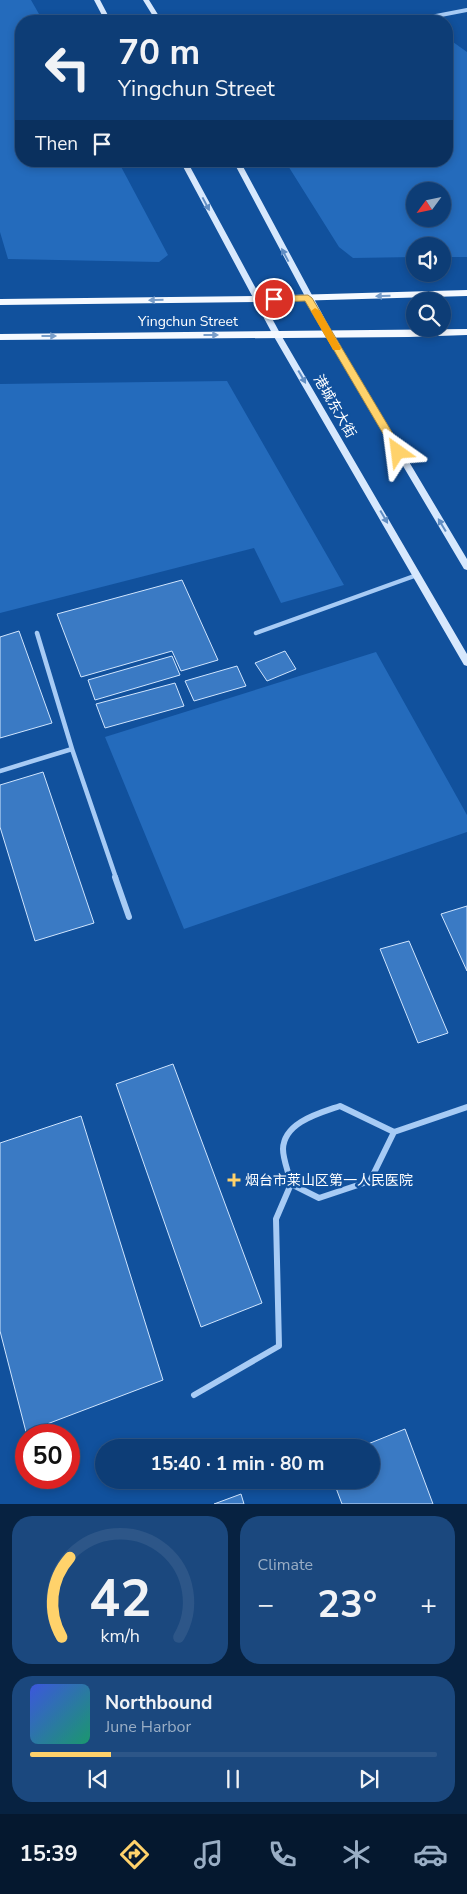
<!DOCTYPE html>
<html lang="en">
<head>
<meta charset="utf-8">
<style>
	body { margin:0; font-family:"Nunito Sans","Noto Sans SC",sans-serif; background:#1b487e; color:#f1f3f6; height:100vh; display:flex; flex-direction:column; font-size:19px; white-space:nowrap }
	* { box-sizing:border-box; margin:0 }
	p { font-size:16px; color:#9aaec5 }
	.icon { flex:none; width:28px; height:28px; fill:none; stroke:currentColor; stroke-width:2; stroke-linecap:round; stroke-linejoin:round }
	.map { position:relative; height:1504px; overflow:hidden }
	.panel { display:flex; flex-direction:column; gap:12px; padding:12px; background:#072241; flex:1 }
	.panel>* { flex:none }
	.top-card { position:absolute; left:15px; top:15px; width:438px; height:152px; border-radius:20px; box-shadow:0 2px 8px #0003,0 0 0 1px #2d5688; background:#0d3d76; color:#f1f3f6; overflow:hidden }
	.needle { width:32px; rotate:237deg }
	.buttons { position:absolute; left:406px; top:182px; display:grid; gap:10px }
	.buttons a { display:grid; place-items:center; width:45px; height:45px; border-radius:50%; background:#0d3d76; box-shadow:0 2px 8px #0003,0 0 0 1px #2d5688; font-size:25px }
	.speed { position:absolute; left:15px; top:1424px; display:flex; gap:10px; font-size:25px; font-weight:700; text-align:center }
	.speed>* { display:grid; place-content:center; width:65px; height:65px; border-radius:50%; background:#0d3d76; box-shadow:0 2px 8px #0003,0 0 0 1px #2d5688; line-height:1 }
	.speed .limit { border:8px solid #d22; background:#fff; color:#111 }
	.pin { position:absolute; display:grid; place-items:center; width:42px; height:42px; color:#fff; margin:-21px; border:2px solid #fff; border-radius:50%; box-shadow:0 1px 5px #0007 }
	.me { position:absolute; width:55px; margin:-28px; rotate:329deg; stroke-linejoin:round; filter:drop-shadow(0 0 4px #0008) }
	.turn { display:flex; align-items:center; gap:18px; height:105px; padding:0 20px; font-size:22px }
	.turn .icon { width:65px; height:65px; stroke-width:2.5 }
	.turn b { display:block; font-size:35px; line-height:42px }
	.then { display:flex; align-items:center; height:48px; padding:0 20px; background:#0003; gap:10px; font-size:19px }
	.big { font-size:38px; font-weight:700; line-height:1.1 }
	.panel .card { flex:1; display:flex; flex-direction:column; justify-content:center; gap:8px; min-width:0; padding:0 18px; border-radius:20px; background:#1b487e }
	.panel .dial { align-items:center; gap:0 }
	.dial svg { height:130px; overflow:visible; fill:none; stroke:#2d5688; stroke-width:7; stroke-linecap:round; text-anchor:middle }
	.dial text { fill:#f1f3f6; stroke:none }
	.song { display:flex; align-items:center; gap:15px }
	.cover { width:60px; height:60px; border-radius:8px; background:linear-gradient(135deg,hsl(230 70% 55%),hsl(160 70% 35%)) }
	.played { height:5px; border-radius:2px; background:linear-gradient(90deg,#ffd26b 20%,#2d5688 20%) }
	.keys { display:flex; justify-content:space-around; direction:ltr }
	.heat { display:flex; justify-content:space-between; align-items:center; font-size:28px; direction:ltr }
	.panel .tiles { flex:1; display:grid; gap:12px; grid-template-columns:1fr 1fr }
	.card:last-child { grid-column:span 2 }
	.trip { position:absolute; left:95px; top:1439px; width:285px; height:50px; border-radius:25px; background:#0d3d76; box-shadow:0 2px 8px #0003,0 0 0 1px #2d5688; font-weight:700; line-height:50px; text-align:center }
	.tab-bar { display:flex; height:80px; justify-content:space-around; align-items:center; background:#05182f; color:#9aaec5 }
	.tab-bar .icon { width:35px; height:35px }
	.tab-bar .selected { color:#ffd26b }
	.tab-bar b { font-size:22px; color:#f1f3f6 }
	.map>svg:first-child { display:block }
	.green { fill:#246bbc; fill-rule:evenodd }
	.building { fill:#3a7ac4; stroke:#d0e5fe }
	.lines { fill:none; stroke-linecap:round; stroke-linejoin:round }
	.minor-far2 { stroke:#a7cbf5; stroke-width:4 }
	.minor-far1 { stroke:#a7cbf5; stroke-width:4.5 }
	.minor { stroke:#a7cbf5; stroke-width:6 }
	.secondary { fill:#d7e8fd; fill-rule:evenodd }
	.primary { fill:#f5f9ff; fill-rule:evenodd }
	.oneway { fill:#608dc3 }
	.oneway2 { fill:#789dc9 }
	.route { fill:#ffd26b; stroke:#a68846 }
	.slow { fill:#f59e0b }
	.poi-dot { fill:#ffd26b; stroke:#11519d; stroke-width:2 }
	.labels { text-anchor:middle; stroke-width:5; stroke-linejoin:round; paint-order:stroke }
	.street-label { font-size:14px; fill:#fff; stroke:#11519d }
	.poi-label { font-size:14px; fill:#fff; stroke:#11519d; text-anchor:start }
</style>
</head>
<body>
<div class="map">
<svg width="467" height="1504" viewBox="0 0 467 1504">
	<rect width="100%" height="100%" fill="#11519d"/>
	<path class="green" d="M0 0H31L43 21H21V161H118L168 255 159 262 8 259 0 232Z
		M446 37 467 52V257H443L442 246H415V257L353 258 339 247 285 161H446ZM415 191H442V219H415Z
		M227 381 344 585 281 603 254 548 0 613V384Z
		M376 652 467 815V832L184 929 105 737Z"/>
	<path class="building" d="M182 580 218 660 181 671 172 651 81 677 57 614Z
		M19 631 52 723 0 738V637Z
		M285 651 296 669 267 681 255 663Z
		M172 656 180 675 95 700 88 680Z
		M237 666 246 686 194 701 185 681Z
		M175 683 184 706 105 728 96 704Z
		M43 772 94 923 35 941 0 827V785Z
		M467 906V971L441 914Z
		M409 941 448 1033 418 1043 380 949Z
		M173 1064 262 1303 201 1327 116 1084Z
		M81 1116 163 1380 26 1432 0 1331V1143Z
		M405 1429 433 1504H342L333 1480H371V1448H358Z
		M241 1494 244 1504H214Z"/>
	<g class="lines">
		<path class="minor-far2" d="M410 21 467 10"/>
		<path class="minor-far1" d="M37 633 72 749
			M256 633 417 575
			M0 771 72 749 116 878"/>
		<path class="minor" d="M115 877 129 917
			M340 1106 394 1132 370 1181 319 1198 291 1184C289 1173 283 1160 283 1149 284 1122 320 1113 340 1106Z
			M394 1132 467 1107
			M194 1395 279 1346 276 1219 291 1184"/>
		<path class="secondary" d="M94 0H100L111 21H105Z
			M143 0H149L162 21H156Z
			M180 161H187L281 335 467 654V666L464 665 273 335Z
			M233 161H240L334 336 467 559V570L464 569 326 336Z"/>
		<path class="primary" d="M467 290V296L257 302 0 305V299L257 296Z
			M467 329V335L409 337 0 340V334Z"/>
	</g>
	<defs><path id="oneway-solid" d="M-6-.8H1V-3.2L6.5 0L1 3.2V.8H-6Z" transform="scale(1.25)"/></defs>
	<g class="oneway">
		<use href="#oneway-solid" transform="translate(206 204) rotate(62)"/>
		<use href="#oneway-solid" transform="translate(285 255) rotate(-118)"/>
		<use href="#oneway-solid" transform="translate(302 377) rotate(60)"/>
		<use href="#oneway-solid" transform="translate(384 517) rotate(60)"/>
		<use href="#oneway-solid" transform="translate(442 525) rotate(-121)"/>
	</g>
	<g class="oneway2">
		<use href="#oneway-solid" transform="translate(383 296) rotate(178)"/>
		<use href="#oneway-solid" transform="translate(156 300) rotate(179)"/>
		<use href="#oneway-solid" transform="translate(211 335)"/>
		<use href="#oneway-solid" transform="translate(49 336)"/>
	</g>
	<path class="route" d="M308 295 312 298 402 449V454H395L305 301 274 302 270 299 274 296Z"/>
	<path class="slow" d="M315 308 320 311 341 348 340 350H333L332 348 311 311Z"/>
	<path class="poi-dot" d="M231.5 1172.5h5v5h5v5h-5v5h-5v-5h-5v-5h5z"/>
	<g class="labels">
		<g class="street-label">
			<text x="188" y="326">Yingchun Street</text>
			<text transform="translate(335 406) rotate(60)" y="5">港城东大街</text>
		</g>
		<g class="poi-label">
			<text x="245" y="1185">烟台市莱山区第一人民医院</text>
		</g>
	</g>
</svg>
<div class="buttons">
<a><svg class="needle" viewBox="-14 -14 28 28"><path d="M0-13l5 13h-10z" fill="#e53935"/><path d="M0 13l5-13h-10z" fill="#9aaec5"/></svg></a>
<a><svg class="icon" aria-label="sound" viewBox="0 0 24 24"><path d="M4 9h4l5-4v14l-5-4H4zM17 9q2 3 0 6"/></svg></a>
<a><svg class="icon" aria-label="search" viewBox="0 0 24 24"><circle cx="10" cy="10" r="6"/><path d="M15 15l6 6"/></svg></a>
</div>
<div class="speed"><div class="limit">50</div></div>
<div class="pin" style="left:274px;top:299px;background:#d93025"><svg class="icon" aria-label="arrive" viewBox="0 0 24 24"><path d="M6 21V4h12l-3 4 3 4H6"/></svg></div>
<svg class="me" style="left:398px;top:452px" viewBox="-20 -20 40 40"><path d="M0-17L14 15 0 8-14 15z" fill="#ffd26b" stroke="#fff" stroke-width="4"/></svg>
<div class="trip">15:40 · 1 min · 80 m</div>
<div class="top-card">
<div class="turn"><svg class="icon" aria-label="left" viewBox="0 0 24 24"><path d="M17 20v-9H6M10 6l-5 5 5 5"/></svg><div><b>70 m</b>Yingchun Street</div></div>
<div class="then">Then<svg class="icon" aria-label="arrive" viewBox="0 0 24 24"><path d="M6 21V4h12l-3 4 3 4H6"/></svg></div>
</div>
</div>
<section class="panel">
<div class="tiles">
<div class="card dial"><svg viewBox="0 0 100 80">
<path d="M14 69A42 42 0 1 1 86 69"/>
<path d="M14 69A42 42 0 0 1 19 20" stroke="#ffd26b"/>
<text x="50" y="56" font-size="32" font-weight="700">42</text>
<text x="50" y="72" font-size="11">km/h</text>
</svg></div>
<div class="card"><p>Climate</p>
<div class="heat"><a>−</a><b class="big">23°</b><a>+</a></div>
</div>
<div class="card">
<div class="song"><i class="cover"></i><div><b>Northbound</b><p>June Harbor</p></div></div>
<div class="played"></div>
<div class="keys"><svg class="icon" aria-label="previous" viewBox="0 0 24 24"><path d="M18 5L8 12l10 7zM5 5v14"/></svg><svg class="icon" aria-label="pause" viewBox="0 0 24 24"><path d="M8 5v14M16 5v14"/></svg><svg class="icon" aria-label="next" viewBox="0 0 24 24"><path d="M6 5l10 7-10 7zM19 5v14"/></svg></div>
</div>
</div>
</section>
<nav class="tab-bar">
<b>15:39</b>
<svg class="icon selected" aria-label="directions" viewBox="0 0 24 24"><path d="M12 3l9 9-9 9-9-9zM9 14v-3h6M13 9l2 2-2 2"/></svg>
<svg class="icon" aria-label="music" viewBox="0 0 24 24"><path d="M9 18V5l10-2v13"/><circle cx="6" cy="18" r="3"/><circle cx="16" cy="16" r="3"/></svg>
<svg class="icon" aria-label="phone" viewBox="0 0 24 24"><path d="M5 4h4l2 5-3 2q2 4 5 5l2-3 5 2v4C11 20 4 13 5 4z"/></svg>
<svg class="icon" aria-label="climate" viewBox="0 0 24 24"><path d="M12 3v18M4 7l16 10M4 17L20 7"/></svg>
<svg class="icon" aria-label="car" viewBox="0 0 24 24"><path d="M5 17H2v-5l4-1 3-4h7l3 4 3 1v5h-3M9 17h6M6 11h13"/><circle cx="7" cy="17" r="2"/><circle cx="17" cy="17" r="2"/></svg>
</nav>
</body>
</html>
